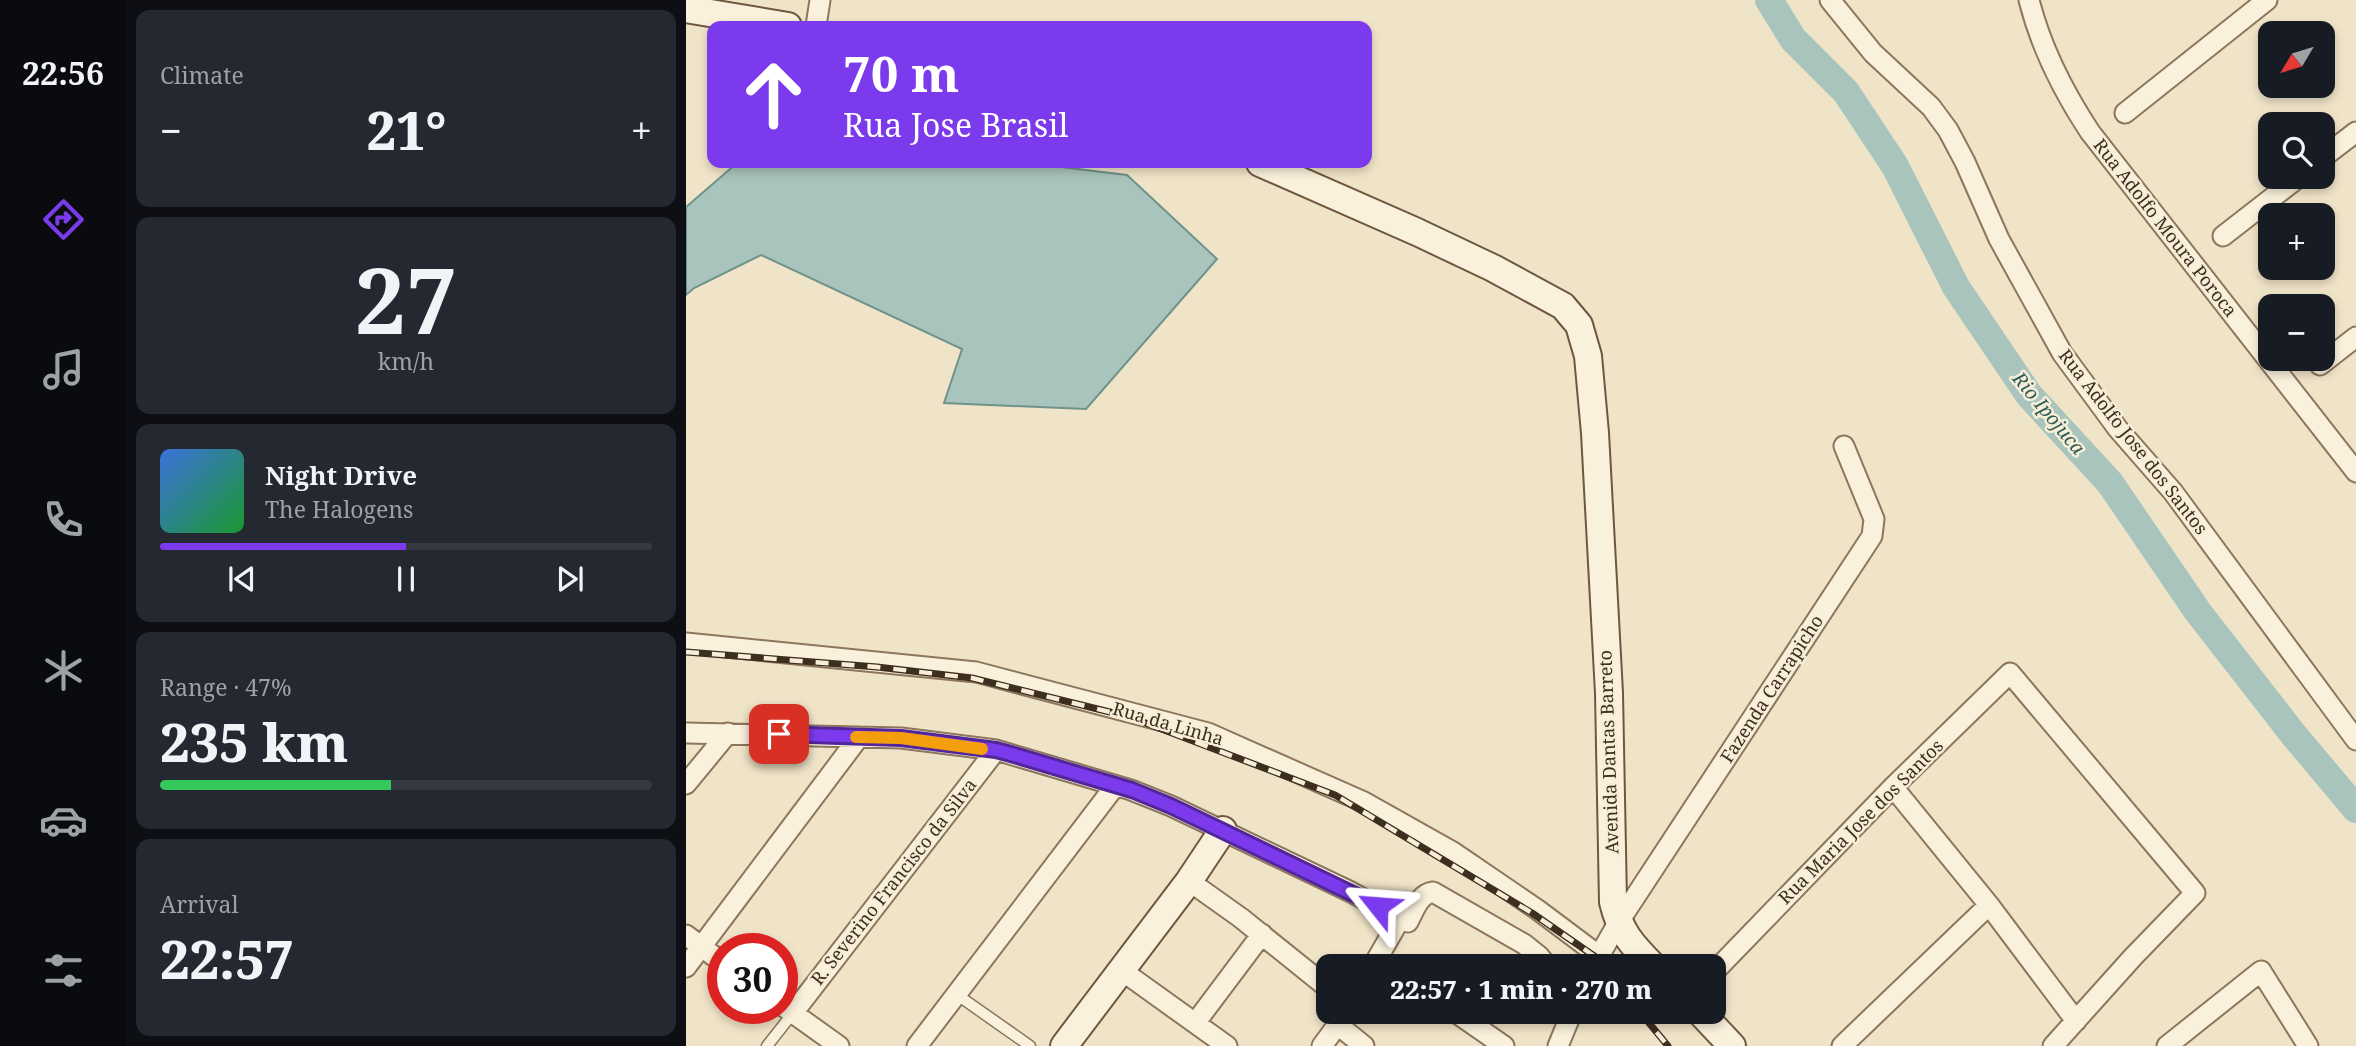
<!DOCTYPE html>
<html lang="en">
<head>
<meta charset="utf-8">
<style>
	body { margin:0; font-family:"Noto Serif",serif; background:#242831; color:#f1f3f6; height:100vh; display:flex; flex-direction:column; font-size:26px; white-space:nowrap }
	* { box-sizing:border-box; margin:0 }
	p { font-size:23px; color:#9ea1a6 }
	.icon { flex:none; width:38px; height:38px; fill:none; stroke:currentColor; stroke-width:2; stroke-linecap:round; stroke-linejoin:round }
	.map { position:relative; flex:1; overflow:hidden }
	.side { display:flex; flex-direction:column; gap:10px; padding:10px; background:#0d0f14; width:560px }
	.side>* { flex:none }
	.banner { position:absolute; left:21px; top:21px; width:665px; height:147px; border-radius:14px; box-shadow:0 4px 10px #0003; background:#7c3aed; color:#fff; overflow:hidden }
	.needle { width:46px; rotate:232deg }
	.fabs { position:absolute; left:1572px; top:21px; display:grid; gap:14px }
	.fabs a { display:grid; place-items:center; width:77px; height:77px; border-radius:14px; background:#171b24; box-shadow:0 4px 10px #0003; font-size:35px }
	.speed { position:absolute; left:21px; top:933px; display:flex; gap:14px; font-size:35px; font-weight:700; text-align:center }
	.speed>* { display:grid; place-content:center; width:91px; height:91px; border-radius:50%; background:#171b24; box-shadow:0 4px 10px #0003; line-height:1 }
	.speed .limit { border:10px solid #d22; background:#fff; color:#111 }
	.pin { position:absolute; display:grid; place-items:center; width:60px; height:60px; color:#fff; margin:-30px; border-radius:14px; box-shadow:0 4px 10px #0006 }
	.me { position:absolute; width:77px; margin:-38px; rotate:298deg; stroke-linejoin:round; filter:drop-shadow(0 0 5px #0008) }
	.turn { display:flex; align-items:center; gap:24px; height:147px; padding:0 21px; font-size:32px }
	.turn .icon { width:91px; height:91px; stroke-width:2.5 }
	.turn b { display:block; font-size:49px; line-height:60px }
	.big { font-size:52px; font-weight:800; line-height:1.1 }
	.side .widget { flex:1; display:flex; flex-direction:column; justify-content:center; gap:10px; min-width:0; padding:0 24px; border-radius:14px; background:#242831 }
	.side .dial { align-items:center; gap:0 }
	.dial b { font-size:91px; line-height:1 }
	.song { display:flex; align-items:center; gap:21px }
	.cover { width:84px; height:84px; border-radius:10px; background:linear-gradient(135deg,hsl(220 70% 55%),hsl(130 70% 35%)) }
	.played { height:7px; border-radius:4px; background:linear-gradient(90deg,#7c3aed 50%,#363941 50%) }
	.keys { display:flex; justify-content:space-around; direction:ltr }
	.heat { display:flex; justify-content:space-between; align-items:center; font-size:38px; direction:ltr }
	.charge { height:10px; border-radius:5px; background:linear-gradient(90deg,#34c759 47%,#363941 0) }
	.trip { position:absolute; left:630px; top:954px; width:410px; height:70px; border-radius:14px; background:#171b24; box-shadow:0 4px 10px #0003; font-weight:800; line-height:70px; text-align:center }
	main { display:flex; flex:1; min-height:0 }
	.tabs { display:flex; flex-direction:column; width:126px; justify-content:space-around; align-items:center; background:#090b0e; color:#9ea1a6 }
	.tabs .icon { width:49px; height:49px }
	.tabs .on { color:#7c3aed }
	.tabs b { font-size:32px; color:#f1f3f6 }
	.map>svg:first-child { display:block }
	.water { fill:#a9c4bc; stroke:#6f938a; stroke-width:2 }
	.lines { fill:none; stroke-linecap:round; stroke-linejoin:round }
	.river { stroke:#a9c4bc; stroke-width:28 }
	.lane-casing { stroke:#8d765c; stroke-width:13 }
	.street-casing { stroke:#8d765c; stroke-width:23 }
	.secondary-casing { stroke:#6f573f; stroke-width:30 }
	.lane { stroke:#faf1dc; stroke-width:10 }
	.street { stroke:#faf1dc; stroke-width:19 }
	.secondary { stroke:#faf1dc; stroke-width:26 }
	.rail-casing { stroke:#3d2e20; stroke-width:7 }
	.rail { stroke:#f7eed8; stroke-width:4.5; stroke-dasharray:13; stroke-linecap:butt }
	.route-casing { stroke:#51269a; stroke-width:18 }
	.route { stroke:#7c3aed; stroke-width:12 }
	.slow { stroke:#f59e0b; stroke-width:12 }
	.labels { text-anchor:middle; stroke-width:5; stroke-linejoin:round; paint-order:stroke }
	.street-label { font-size:18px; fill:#3d2e20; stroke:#f7eed8 }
	.water-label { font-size:19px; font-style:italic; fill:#2f5d5a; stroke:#f7eed8 }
</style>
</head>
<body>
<main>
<nav class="tabs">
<b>22:56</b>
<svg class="icon on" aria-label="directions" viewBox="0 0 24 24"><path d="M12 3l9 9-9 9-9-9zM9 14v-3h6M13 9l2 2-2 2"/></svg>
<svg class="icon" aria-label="music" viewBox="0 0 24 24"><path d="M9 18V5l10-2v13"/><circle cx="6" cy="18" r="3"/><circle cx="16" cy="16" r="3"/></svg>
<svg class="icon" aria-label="phone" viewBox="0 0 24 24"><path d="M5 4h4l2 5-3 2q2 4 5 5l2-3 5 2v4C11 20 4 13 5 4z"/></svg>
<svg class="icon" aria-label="climate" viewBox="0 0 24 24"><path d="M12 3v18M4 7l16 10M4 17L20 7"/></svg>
<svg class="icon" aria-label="car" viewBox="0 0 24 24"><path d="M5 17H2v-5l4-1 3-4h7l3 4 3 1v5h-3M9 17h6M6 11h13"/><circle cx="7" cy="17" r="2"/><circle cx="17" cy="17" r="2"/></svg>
<svg class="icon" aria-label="filters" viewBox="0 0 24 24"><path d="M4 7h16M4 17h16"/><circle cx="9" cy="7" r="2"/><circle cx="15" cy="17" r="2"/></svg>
</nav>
<section class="side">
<div class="widget"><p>Climate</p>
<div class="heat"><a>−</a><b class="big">21°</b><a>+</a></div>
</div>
<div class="widget dial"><b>27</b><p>km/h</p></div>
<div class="widget">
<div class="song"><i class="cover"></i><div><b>Night Drive</b><p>The Halogens</p></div></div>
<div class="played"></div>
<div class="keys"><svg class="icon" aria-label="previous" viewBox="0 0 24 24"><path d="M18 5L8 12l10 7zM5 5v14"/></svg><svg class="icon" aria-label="pause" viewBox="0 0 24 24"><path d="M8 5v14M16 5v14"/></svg><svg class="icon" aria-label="next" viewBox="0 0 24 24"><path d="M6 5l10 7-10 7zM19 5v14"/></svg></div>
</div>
<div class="widget"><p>Range · 47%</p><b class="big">235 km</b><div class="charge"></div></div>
<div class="widget"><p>Arrival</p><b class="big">22:57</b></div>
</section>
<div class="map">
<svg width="1670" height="1046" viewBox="0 0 1670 1046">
	<rect width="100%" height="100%" fill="#f0e4c8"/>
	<path class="water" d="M51 163H342L441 175 531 259 400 409 258 403 276 349 75 255 8 288 0 295V207Z"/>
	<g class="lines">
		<path class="river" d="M1083 0 1107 39 1160 92 1209 166 1270 287 1343 395 1424 483 1512 612 1607 734 1670 809"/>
		<defs>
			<path id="lane" d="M270 994 344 1046
				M81 1046 107 1013"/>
			<path id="street" d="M1144 0 1187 53 1245 107 1262 130 1279 162 1313 239 1376 353 1432 429 1487 492 1670 740
				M1343 0C1355 48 1377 91 1404 132L1670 472
				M130 26 134 0
				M1439 113 1581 0
				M1636 158 1670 132
				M1537 236 1613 177
				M1634 365 1670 337
				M0 643 290 672 522 733 678 802 767 852 852 910 912 955
				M0 733 215 738 310 750 445 790 485 806 665 892 714 919 687 966
				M0 784 42 733
				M1207 787 1303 905 1390 1021
				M503 881 555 918 642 988
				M714 919 722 922C728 911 733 894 747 892L838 944 853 956 861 966
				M0 935 37 963
				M908 965 932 923 1186 536 1188 519 1158 446
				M0 967 173 737
				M435 970 541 1046
				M1027 973 1207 787 1324 673 1509 893 1447 957 1367 1046
				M97 1006 153 1046
				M769 1012 818 1046
				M107 1013 310 750
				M510 1022 576 934
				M652 1025 678 1046
				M231 1046 429 786
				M636 1046 661 1012
				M872 1046 886 1012
				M1156 1046 1303 905
				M1481 1046 1575 971 1622 1046"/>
			<path id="secondary" d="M0 9 102 26
				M574 163 731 232 807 268 877 306 893 325 902 356 909 433 923 693 927 902C934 932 946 945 967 966
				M1014 1012 1046 1046
				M378 1046 503 881 537 830"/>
		</defs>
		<use href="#lane" class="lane-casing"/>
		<use href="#street" class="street-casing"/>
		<use href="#secondary" class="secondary-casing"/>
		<use href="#lane" class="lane"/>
		<use href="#street" class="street"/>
		<use href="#secondary" class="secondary"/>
		<defs>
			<path id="rail" d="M0 652 191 667 286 678 444 717 649 795 846 913 911 958 917 966
				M954 1012 982 1046"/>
		</defs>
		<use href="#rail" class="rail-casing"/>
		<use href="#rail" class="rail"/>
	</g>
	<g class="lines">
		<defs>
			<path id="route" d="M93 734 215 738 310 750 325 754 446 790 485 806 692 906"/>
		</defs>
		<use href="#route" class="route-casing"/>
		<use href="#route" class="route"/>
		<path class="slow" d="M170 737 215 738 296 749"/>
	</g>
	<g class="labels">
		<g class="street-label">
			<text transform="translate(1479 228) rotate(52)" y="6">Rua Adolfo Moura Poroca</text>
			<text transform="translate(1447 442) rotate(52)" y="6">Rua Adolfo Jose dos Santos</text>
			<text transform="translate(1086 689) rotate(-57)" y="6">Fazenda Carrapicho</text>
			<text transform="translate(482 724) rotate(16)" y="6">Rua da Linha</text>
			<text transform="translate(923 752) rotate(-92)" y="6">Avenida Dantas Barreto</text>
			<text transform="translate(1175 822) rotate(-45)" y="6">Rua Maria Jose dos Santos</text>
			<text transform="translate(208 882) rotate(-52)" y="6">R. Severino Francisco da Silva</text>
		</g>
		<g class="water-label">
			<text transform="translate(1363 413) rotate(50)" y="7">Rio Ipojuca</text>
		</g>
	</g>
</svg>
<div class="fabs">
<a><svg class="needle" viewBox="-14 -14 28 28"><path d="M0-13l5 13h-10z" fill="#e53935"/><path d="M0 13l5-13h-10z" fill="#9ea1a6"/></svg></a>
<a><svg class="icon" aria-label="search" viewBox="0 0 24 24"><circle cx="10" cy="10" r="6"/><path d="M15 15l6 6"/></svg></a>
<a>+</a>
<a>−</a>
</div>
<div class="speed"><div class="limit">30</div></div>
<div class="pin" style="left:93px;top:734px;background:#d93025"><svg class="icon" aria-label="arrive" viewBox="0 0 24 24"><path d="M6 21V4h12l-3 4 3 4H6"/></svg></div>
<svg class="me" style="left:692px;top:906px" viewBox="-20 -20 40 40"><path d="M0-17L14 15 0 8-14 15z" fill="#7c3aed" stroke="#fff" stroke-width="4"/></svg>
<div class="trip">22:57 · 1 min · 270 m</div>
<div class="banner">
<div class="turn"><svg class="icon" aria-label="ahead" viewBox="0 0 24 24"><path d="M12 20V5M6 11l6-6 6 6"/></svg><div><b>70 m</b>Rua Jose Brasil</div></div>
</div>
</div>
</main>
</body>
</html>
